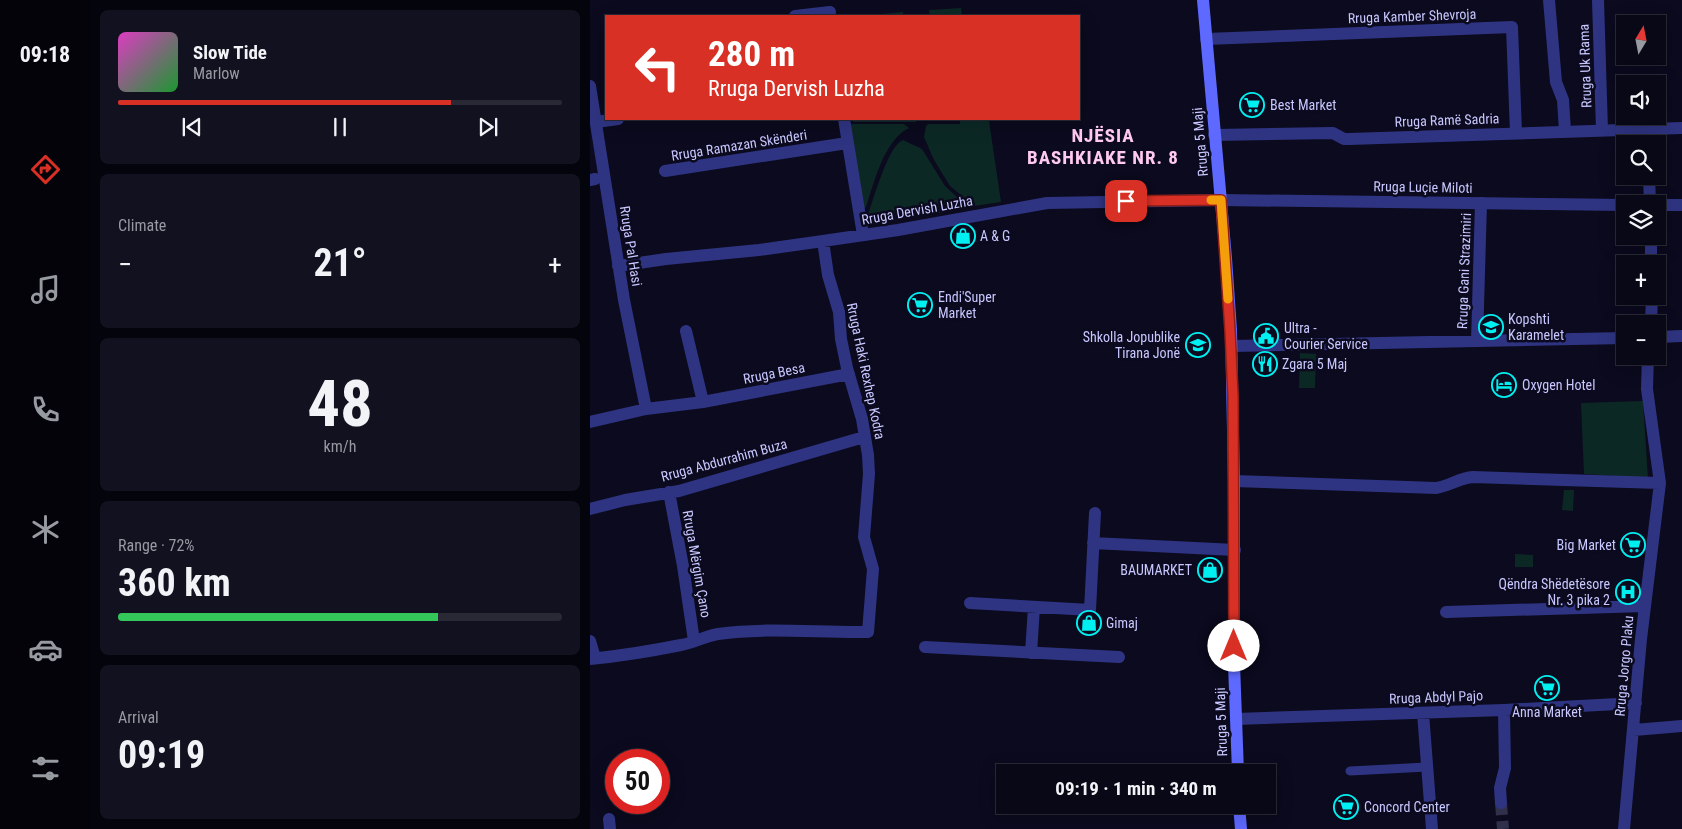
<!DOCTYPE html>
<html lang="en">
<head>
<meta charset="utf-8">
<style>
	body { margin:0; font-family:"Roboto Condensed",sans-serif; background:#11111f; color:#f1f3f6; height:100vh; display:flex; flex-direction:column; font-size:19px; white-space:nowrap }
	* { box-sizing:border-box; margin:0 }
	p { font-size:16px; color:#989aa1 }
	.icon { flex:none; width:28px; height:28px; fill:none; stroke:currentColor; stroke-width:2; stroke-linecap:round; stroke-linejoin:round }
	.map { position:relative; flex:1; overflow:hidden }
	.sheet { display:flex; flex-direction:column; gap:10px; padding:10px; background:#04040c; width:500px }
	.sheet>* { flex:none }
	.banner { position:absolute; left:15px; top:15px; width:475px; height:105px; border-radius:0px; box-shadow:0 5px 20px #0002,0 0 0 1px #292935; background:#d93025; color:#fff; overflow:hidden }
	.needle { width:32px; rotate:10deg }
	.tools { position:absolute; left:1026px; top:15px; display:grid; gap:10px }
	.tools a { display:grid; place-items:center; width:50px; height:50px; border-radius:0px; background:#080816; box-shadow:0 5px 20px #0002,0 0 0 1px #292935; font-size:25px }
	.speed { position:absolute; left:15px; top:749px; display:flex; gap:10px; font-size:25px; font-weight:700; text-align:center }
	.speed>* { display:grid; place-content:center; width:65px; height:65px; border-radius:50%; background:#080816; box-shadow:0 5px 20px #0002,0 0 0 1px #292935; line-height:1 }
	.speed .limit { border:8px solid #d22; background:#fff; color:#111 }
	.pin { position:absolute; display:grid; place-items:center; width:42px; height:42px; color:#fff; margin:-21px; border-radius:10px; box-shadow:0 2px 8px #0006 }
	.me { position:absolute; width:55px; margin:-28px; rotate:0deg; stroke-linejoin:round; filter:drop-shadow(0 0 4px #0008) }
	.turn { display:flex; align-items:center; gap:18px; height:105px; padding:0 20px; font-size:22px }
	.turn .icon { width:65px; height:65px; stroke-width:2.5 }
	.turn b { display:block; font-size:35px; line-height:42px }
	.big { font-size:38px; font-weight:700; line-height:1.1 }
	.sheet .card { flex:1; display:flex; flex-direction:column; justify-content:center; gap:8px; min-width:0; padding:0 18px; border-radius:8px; background:#11111f }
	.sheet .dial { align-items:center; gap:0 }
	.dial b { font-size:65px; line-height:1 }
	.song { display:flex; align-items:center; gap:15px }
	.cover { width:60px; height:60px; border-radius:8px; background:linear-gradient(135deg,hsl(310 70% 55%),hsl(130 70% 35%)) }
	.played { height:5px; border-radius:2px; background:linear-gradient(90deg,#d93025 75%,#292935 75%) }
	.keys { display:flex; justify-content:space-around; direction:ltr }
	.heat { display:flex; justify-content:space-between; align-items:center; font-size:28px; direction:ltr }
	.charge { height:8px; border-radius:4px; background:linear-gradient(90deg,#34c759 72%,#292935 0) }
	.trip { position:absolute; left:406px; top:764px; width:280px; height:50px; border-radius:0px; background:#080816; box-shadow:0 5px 20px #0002,0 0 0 1px #292935; font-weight:700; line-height:50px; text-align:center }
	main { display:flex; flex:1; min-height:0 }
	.menu { display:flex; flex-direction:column; width:90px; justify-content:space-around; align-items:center; background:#030309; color:#989aa1 }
	.menu .icon { width:35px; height:35px }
	.menu .on { color:#d93025 }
	.menu b { font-size:22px; color:#f1f3f6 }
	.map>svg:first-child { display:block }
	.green { fill:#0c2825 }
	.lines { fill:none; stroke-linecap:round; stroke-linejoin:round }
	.minor-tunnel { stroke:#31304b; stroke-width:12; stroke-dasharray:12 6; stroke-linecap:butt }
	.pedestrian { stroke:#2f3482; stroke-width:9 }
	.minor { stroke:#2f3482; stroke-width:12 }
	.tertiary { stroke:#2f3482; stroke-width:12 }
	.secondary { stroke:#5e69ff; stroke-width:12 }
	.route-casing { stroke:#8d1f18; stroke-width:12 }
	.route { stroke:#d93025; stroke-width:9 }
	.slow { stroke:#f59e0b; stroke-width:9 }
	.labels { text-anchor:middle; stroke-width:5; stroke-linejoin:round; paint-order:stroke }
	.street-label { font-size:14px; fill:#c8c7ff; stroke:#0b0a1e }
	.poi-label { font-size:14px; fill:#c8c7ff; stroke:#0b0a1e; text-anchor:start }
	.district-label { font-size:19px; font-weight:bold; letter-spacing:1px; fill:#ffc9f0; stroke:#0b0a1e }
</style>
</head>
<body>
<main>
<nav class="menu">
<b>09:18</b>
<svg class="icon on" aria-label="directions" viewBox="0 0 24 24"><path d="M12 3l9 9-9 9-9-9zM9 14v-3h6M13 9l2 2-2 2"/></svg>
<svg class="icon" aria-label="music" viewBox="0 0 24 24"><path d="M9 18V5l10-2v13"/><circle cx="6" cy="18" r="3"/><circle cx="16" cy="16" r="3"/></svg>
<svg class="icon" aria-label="phone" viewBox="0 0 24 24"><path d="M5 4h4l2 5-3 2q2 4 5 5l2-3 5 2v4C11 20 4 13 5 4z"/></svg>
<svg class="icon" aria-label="climate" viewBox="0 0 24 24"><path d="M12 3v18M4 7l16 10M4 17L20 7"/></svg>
<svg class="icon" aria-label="car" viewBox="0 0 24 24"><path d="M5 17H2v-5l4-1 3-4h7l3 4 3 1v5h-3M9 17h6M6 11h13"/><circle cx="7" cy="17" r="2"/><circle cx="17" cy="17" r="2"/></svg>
<svg class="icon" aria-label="filters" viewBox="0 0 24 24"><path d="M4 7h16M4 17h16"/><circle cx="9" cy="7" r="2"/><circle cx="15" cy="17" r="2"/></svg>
</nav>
<section class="sheet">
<div class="card">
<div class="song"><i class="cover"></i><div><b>Slow Tide</b><p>Marlow</p></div></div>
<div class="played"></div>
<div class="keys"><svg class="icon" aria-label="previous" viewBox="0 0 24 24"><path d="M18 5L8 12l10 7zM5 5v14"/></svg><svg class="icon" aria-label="pause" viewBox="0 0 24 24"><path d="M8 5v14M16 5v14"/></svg><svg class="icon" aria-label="next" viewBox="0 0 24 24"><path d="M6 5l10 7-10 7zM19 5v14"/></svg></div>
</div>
<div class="card"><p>Climate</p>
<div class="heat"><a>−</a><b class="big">21°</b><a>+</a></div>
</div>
<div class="card dial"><b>48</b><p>km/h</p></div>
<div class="card"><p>Range · 72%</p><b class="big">360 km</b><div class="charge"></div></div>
<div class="card"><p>Arrival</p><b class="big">09:19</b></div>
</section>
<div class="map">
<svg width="1092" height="829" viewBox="0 0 1092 829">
	<rect width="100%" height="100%" fill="#0b0a1e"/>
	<path class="green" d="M371 8 372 16H340L339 10Z
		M313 12V16H281V15Z
		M263 119H326V122H263Z
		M373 119H403V121H399L411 202 384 206 360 186 344 160 334 137 336 126 338 124H370V121H373Z
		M259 124H314L319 128C294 140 284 183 276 207L272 210Z
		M313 140 332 149 355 186 379 208 278 225 277 217C283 202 298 145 313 140Z
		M710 353 726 354 725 388H709Z
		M1053 401 1058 478 994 474 991 403Z
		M974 490H984L983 511 972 510Z
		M925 554 943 555V567H925Z"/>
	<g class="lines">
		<path class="minor-tunnel" d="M911 803 913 829"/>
		<path class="pedestrian" d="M760 771 837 767"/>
		<path class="minor" d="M959 0 966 82 973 100 975 131
			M1008 0 1012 130
			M205 16 240 12
			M616 39 922 27 926 133
			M0 86 34 300 56 409
			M254 119 273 235
			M6 122 28 119
			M1058 129V144
			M75 171 257 143
			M1059 176 1060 204
			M0 180 5 179
			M1061 236V264
			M28 266 76 259 169 250 233 241 308 230 457 203 631 200
			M1061 324 1062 296
			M96 331 113 402
			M1068 337 1092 336
			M887 341 891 203
			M641 346 1035 338
			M0 422 56 409 113 402 259 374
			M644 481 846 488C860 486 869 478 883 477L1070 483
			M79 492 93 566 104 641
			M0 509 35 500 89 491 274 437
			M503 543 645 550
			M380 603 500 610 505 513
			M856 612 1055 606
			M0 641 5 658
			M335 647 529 657
			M441 653 444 607
			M0 659C30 656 61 651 91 645 104 643 115 636 128 634 178 627 228 633 278 632L283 569 274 537 279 474 278 455 272 419 257 368 251 339 249 312 238 275 233 241
			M833 713 842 829
			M646 719 914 710 1046 703
			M1044 730 1092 726
			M911 803 910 788 915 768 914 710
			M19 819 20 829
			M1034 829 1051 639 1070 483 1057 389 1058 356"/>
		<path class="tertiary" d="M624 135 743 133 754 139H759L1092 128
			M631 200 1035 205
			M1068 205H1092"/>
		<path class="secondary" d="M613 0 636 258 641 330 644 481V664L648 772
			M649 805 651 829"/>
	</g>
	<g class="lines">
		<defs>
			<path id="route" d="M536 201 631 200 640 330 643 396 644 646"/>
		</defs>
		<use href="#route" class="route-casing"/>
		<use href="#route" class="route"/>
		<path class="slow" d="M621 200H631L638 299"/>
	</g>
	<defs>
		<symbol id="supermarket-ring" viewBox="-11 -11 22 22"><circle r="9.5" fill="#0b0a1e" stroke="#00f0f2" stroke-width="1.5"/><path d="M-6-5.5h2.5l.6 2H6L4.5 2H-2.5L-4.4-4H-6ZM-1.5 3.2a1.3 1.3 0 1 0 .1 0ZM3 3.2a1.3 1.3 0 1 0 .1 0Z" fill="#00f0f2"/></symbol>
		<symbol id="shop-ring" viewBox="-11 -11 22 22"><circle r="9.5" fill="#0b0a1e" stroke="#00f0f2" stroke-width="1.5"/><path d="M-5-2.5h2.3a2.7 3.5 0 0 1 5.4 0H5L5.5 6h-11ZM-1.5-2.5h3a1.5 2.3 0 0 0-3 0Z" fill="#00f0f2"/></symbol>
		<symbol id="school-ring" viewBox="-11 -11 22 22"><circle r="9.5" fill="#0b0a1e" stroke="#00f0f2" stroke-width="1.5"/><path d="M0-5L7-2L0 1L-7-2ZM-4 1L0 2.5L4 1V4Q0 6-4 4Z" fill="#00f0f2"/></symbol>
		<symbol id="civic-ring" viewBox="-11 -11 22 22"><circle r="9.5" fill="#0b0a1e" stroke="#00f0f2" stroke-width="1.5"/><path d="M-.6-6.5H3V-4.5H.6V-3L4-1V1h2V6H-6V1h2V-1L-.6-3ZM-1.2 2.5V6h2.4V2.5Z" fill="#00f0f2"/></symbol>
		<symbol id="restaurant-ring" viewBox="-11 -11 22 22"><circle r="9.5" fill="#0b0a1e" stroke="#00f0f2" stroke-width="1.5"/><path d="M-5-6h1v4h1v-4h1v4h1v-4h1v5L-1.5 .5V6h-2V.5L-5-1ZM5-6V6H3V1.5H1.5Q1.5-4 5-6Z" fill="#00f0f2"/></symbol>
		<symbol id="hotel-ring" viewBox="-11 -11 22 22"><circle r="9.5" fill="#0b0a1e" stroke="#00f0f2" stroke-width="1.5"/><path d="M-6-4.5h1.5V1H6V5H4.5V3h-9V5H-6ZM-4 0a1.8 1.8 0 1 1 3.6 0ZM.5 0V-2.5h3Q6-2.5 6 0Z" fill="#00f0f2"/></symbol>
		<symbol id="hospital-ring" viewBox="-11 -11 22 22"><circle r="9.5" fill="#0b0a1e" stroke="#00f0f2" stroke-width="1.5"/><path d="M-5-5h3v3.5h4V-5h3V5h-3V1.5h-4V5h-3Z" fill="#00f0f2"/></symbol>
	</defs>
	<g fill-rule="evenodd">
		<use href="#supermarket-ring" x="648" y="91" width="28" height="28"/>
		<use href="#shop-ring" x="359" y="222" width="28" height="28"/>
		<use href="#supermarket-ring" x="316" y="291" width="28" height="28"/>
		<use href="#school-ring" x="887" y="313" width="28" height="28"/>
		<use href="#civic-ring" x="662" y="322" width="28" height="28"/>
		<use href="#school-ring" x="594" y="331" width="28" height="28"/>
		<use href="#restaurant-ring" x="661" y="350" width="28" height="28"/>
		<use href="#hotel-ring" x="900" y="371" width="28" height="28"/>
		<use href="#supermarket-ring" x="1029" y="531" width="28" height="28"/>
		<use href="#shop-ring" x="606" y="556" width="28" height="28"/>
		<use href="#hospital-ring" x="1024" y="578" width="28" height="28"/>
		<use href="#shop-ring" x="485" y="609" width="28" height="28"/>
		<use href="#supermarket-ring" x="943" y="674" width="28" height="28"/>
		<use href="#supermarket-ring" x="742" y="793" width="28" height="28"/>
	</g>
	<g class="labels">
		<g class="street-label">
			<text transform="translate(822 16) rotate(-2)" y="5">Rruga Kamber Shevroja</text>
			<text transform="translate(995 66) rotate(-92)" y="5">Rruga Uk Rama</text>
			<text transform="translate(857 120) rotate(-2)" y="5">Rruga Ramë Sadria</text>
			<text transform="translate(610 142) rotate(-95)" y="5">Rruga 5 Maji</text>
			<text transform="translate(149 145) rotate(-9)" y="5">Rruga Ramazan Skënderi</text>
			<text transform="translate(833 187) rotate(1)" y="5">Rruga Luçie Miloti</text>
			<text transform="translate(327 210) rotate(-10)" y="5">Rruga Dervish Luzha</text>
			<text transform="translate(41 246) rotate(81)" y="5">Rruga Pal Hasi</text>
			<text transform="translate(874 271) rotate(-88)" y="5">Rruga Gani Strazimiri</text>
			<text transform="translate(276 371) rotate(78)" y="5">Rruga Haki Rexhep Kodra</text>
			<text transform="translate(184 373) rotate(-11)" y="5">Rruga Besa</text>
			<text transform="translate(134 460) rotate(-15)" y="5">Rruga Abdurrahim Buza</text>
			<text transform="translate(107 564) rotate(80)" y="5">Rruga Mërgim Çano</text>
			<text transform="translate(1034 666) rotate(-85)" y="5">Rruga Jorgo Plaku</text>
			<text transform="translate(846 697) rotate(-2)" y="5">Rruga Abdyl Pajo</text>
			<text transform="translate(631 722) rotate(-92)" y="5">Rruga 5 Maji</text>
		</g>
		<g class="poi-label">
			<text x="680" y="110">Best Market</text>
			<text x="390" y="241">A &amp; G</text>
			<text x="348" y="302">Endi'Super<tspan x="348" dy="16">Market</tspan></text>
			<text x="918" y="324">Kopshti<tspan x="918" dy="16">Karamelet</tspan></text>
			<text x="694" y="333">Ultra -<tspan x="694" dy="16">Courier Service</tspan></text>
			<text x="590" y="342" text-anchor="end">Shkolla Jopublike<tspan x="590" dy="16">Tirana Jonë</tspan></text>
			<text x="692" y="369">Zgara 5 Maj</text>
			<text x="932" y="390">Oxygen Hotel</text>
			<text x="1026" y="550" text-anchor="end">Big Market</text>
			<text x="602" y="575" text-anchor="end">BAUMARKET</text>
			<text x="1020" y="589" text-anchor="end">Qëndra Shëdetësore<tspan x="1020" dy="16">Nr. 3 pika 2</tspan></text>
			<text x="516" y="628">Gimaj</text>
			<text x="957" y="717" text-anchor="middle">Anna Market</text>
			<text x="774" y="812">Concord Center</text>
		</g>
		<g class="district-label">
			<text x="513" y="142">NJËSIA<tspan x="513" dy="22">BASHKIAKE NR. 8</tspan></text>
		</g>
	</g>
</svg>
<div class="tools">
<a><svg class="needle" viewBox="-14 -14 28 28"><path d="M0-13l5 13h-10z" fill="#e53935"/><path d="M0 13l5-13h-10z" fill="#989aa1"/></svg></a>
<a><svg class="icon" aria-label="sound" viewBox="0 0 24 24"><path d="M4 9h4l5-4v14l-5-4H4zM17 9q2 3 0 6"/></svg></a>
<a><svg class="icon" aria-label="search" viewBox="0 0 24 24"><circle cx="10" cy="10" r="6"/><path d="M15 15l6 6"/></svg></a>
<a><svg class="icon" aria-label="layers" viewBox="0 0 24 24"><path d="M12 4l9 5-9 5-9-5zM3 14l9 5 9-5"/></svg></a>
<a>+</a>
<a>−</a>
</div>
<div class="speed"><div class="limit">50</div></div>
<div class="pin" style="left:536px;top:201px;background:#d93025"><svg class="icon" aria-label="arrive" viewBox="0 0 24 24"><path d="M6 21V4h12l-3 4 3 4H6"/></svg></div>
<svg class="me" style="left:644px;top:646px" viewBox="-20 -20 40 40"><circle r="19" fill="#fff"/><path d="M0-13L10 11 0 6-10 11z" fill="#d93025"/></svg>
<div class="trip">09:19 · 1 min · 340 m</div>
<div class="banner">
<div class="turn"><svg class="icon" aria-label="left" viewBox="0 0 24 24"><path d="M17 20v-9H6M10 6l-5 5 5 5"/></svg><div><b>280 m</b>Rruga Dervish Luzha</div></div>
</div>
</div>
</main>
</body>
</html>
